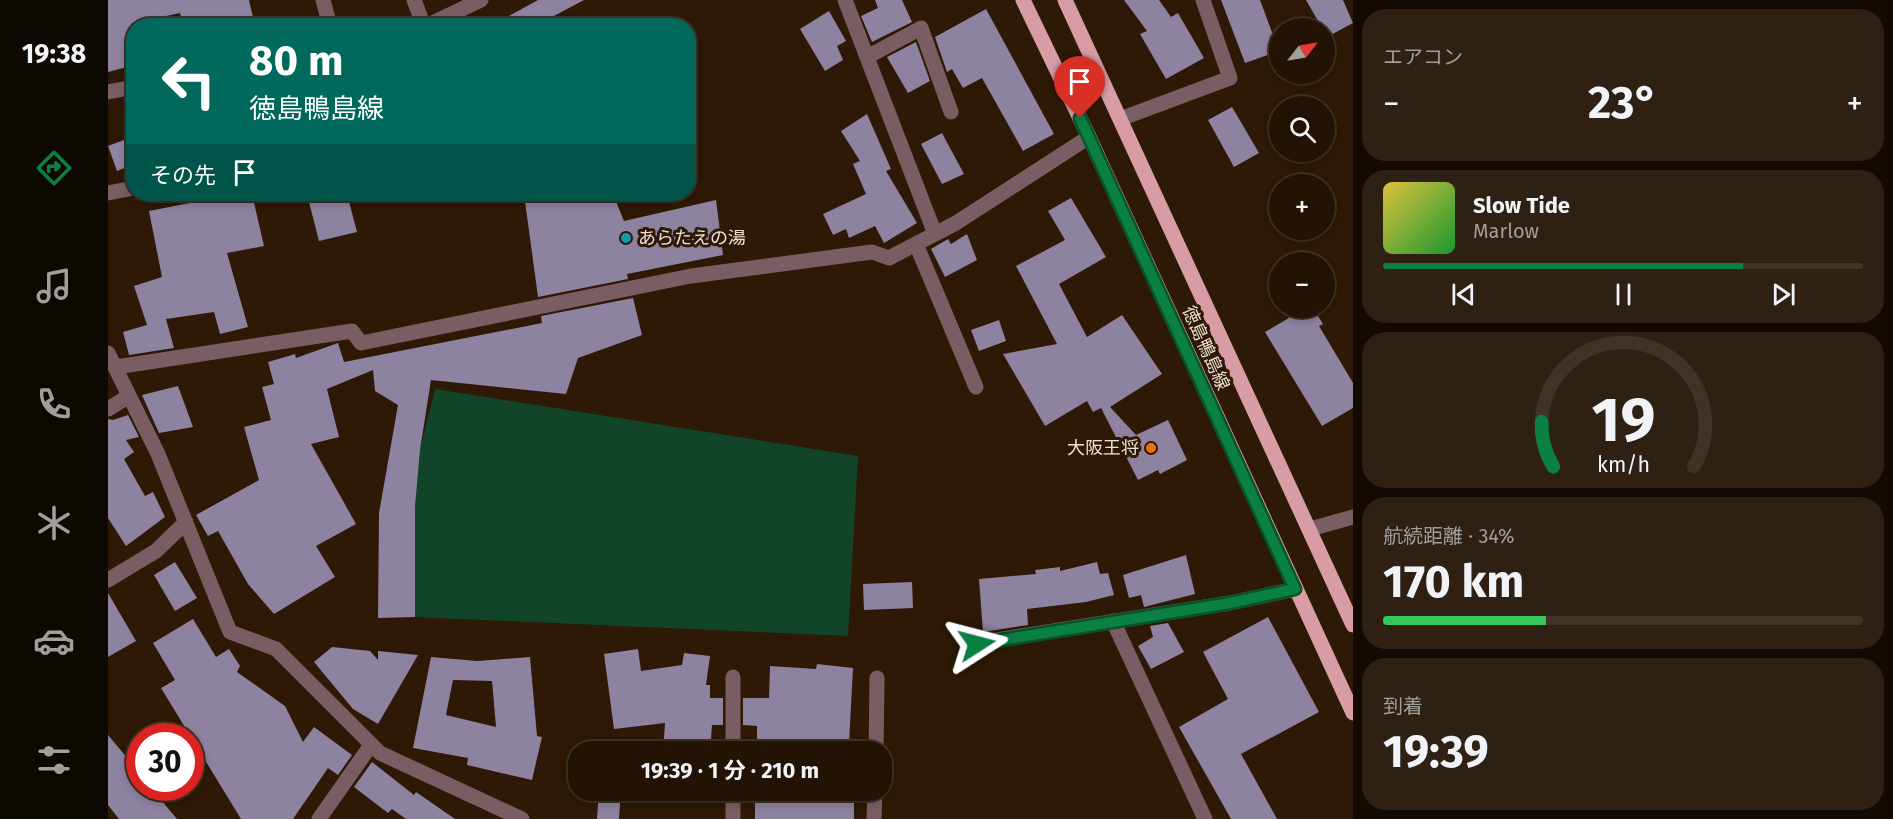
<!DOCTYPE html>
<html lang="ja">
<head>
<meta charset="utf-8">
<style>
	body { margin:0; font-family:"Fira Sans","Noto Sans JP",sans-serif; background:#2e2013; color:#f1f3f6; height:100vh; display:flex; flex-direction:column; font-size:22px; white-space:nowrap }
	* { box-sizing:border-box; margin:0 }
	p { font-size:20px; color:#a29e9a }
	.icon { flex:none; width:33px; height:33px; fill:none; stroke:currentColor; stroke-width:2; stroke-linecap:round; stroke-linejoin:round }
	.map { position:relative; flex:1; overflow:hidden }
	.details { display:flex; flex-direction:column; gap:9px; padding:9px; background:#130a02; width:540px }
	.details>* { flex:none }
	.guide { position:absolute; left:18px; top:18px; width:570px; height:183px; border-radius:24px; box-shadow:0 3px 9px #0003,0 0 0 2px #3f3226; background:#00695c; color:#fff; overflow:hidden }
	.needle { width:39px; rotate:59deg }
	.tools { position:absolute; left:1161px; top:18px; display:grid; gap:12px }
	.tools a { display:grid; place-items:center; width:66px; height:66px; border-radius:50%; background:#221304; box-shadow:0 3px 9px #0003,0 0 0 2px #3f3226; font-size:30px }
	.speed { position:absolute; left:18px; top:723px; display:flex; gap:12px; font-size:30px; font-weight:700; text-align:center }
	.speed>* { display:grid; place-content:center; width:78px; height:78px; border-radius:50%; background:#221304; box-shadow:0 3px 9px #0003,0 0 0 2px #3f3226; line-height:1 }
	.speed .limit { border:9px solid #d22; background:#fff; color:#111 }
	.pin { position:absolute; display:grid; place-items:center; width:51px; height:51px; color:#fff; margin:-62px -26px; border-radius:50% 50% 50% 0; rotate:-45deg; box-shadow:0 0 6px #0007 }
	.pin .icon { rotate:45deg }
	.me { position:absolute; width:66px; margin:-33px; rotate:81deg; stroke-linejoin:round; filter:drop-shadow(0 0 4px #0008) }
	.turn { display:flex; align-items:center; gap:21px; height:126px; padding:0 24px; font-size:27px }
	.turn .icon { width:78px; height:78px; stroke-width:2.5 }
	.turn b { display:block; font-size:42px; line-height:51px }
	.then { display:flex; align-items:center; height:57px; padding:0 24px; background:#0003; gap:12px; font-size:22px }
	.big { font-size:45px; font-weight:700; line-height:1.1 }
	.details .card { flex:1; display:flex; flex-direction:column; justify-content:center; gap:9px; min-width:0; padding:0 21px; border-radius:24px; background:#2e2013 }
	.details .dial { align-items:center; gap:0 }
	.dial svg { height:156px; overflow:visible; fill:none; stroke:#3f3226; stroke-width:7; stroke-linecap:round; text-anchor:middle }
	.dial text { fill:#f1f3f6; stroke:none }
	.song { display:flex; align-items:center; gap:18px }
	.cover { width:72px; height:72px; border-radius:9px; background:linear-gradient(135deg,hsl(50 70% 55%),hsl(130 70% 35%)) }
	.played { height:6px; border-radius:3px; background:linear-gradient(90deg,#0b8043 75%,#3f3226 75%) }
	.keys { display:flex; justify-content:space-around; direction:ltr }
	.heat { display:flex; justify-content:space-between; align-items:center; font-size:33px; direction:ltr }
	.charge { height:9px; border-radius:4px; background:linear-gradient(90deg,#34c759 34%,#3f3226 0) }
	.trip { position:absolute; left:460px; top:741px; width:324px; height:60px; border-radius:24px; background:#221304; box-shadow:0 3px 9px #0003,0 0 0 2px #3f3226; font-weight:700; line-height:60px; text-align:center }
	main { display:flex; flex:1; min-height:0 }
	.tabs { display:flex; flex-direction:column; width:108px; justify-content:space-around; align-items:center; background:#0e0802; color:#a29e9a }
	.tabs .icon { width:42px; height:42px }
	.tabs .current { color:#0b8043 }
	.tabs b { font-size:27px; color:#f1f3f6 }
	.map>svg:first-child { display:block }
	.green { fill:#12442a }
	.building { fill:#8d829f; fill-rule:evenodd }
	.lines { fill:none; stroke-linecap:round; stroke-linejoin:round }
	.street { stroke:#7a5d62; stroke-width:15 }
	.primary { stroke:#d89ca7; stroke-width:15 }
	.route-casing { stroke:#07532c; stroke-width:15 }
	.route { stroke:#0b8043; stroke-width:10 }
	.culture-dot { fill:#0f9aa8; stroke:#2d1905; stroke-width:2 }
	.food-dot { fill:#e8710a; stroke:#2d1905; stroke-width:2 }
	.labels { text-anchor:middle; stroke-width:6; stroke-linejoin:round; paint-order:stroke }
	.poi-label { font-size:18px; fill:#efe1d5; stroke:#2d1905; text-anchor:start }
	.street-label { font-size:18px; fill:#efe1d5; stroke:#2d1905 }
</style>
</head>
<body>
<main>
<nav class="tabs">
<b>19:38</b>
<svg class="icon current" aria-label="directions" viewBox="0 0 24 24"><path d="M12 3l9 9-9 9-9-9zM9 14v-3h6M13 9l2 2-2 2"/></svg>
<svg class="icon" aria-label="music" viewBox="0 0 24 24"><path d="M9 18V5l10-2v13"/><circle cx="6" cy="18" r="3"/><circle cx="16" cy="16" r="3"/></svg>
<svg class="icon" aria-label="phone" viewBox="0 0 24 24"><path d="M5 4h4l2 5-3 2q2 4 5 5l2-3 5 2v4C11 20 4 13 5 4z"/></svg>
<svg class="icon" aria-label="climate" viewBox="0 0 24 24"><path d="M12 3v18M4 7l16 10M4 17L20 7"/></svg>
<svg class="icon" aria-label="car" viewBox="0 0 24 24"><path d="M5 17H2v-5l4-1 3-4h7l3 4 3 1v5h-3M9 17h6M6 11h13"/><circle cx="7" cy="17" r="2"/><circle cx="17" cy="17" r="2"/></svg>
<svg class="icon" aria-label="filters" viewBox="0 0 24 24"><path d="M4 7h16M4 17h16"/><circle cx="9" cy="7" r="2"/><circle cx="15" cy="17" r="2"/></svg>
</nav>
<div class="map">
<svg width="1245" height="819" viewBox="0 0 1245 819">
	<rect width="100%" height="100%" fill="#2d1905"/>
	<path class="green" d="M327 389 750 456 740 636 307 617V507L312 450Z"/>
	<path class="building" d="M0 0H141L147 26H75L72 13 26 23V65L0 72Z
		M430 0H476L427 26H383Z
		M767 0H794L804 22 764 42 753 16 770 8Z
		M1016 0H1051L1063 17 1070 13 1096 58 1058 79 1032 34 1039 31Z
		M1113 0H1152L1171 51 1137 63Z
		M1198 0H1235L1245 23 1219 37 1216 28H1214Z
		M878 9 946 134 915 151 874 78 855 88 844 69 839 72 827 37Z
		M721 11 738 41 729 46 735 60 717 71 692 29Z
		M808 42 822 81 800 93 779 57Z
		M1124 107 1151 153 1126 167 1100 120Z
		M759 114 783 169 778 171 809 223 776 243 767 226 741 238 738 229 725 235 715 214 758 194 745 164 752 161 733 131Z
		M834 133 856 174 834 184 813 144Z
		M26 136V164L9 171 0 146Z
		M128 194H144L156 246 119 253 140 327 112 334 106 312 58 319 66 348 21 355 15 332 39 325 26 286 54 277 41 211Z
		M199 194H239L249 232 211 241Z
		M416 194H505L516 221 608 200 615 255 519 274 520 279 430 297Z
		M963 198 998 257 951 284 979 337 1014 315 1054 374 1002 407 1028 435 1060 420 1079 460 1052 474 1050 470 1030 480 993 408 985 412 979 401 937 426 895 354 949 344 908 266 957 240 940 211Z
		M859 234 869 260 837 277 823 249 840 239 843 244Z
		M525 298 534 335 470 358 458 394 323 380 312 450 307 507V617L270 618 271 513 290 405 267 391 265 370 219 389 231 437 203 444 248 524 208 546 227 577 166 614 140 584 110 531 100 536 88 515 151 480 136 427 163 420 154 387 166 384 160 362 187 354 188 358 230 343 236 362 434 323 433 316Z
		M1175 308H1205L1215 324 1211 326 1245 383V408L1214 426 1157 332 1181 318Z
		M891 320 898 341 871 351 863 330Z
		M70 386 85 427 51 433 34 395Z
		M20 415 31 437 18 440 26 452 16 459 37 496 45 492 57 517 18 546 0 518V419L5 420Z
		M1078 555 1087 594 1036 607 1033 595 1021 598 1015 575Z
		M67 562 89 598 67 611 46 575Z
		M989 562 992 574 1000 573 1006 595 978 602 919 609 920 625 875 632 871 579 928 574 927 570 952 567V571Z
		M804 582 805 608 756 610 755 584Z
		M0 593 28 641 0 657Z
		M1160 617 1211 712 1133 754 1169 819H1123L1071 727 1120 699 1095 652Z
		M85 619 108 657 121 649 132 666 129 672 177 706 195 742 206 727 244 755 230 775 220 768 185 819H133L53 688 67 680 45 643Z
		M1060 623 1076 652 1043 669 1030 646 1045 637 1042 626Z
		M224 647 262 651 270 660V651L310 655 270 724 245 709 206 662Z
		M530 649 533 671 574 665 576 653 602 656 598 685H602V698H615V725H604L602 752H555L557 723 506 729 496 654Z
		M323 657 369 661 422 657 429 736 434 737 424 780 359 765 360 758 305 748ZM345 680 384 681 388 727 338 715Z
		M709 664 745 668 741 743 689 742V752H649V726L635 725V698H661L662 666 708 669Z
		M0 735 32 773V788H43L69 819H11L0 805Z
		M264 762 306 795 308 792 347 819H298L284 809 280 813 246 787Z
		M491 790H513L511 819H489Z
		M647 790H688V795H746V819H647Z"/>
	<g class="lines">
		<path class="street" d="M215 0 222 26
			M306 0 316 26
			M737 0 827 234
			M318 26 373 0
			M759 57 813 28 843 112
			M0 92 26 87
			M1012 119 1122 78 1095 0
			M0 193 26 188
			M808 244 868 387
			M0 353 50 454 122 632 168 649 272 753 414 819
			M8 367 244 331 253 343 583 276 764 252 781 258 848 223 981 137
			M0 409 21 396
			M1202 529 1245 517
			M0 580 48 551 78 522
			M1005 621 1097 819
			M869 643 1122 603 1187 589
			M625 752V677
			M768 752 769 678
			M211 819 263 745
			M625 819V790
			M766 819 767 790"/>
		<path class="primary" d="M915 0 981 137 1245 713
			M957 0 1245 625"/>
	</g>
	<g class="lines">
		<defs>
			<path id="route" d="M869 644 1122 603 1187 589 972 118"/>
		</defs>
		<use href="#route" class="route-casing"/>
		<use href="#route" class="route"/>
	</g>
	<circle class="culture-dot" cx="518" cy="238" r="6"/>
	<circle class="food-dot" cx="1043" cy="448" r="6"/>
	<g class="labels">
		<g class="poi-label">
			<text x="530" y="244">あらたえの湯</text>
			<text x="1031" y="454" text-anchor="end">大阪王将</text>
		</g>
		<g class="street-label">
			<text transform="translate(1098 348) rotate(66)" y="6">徳島鴨島線</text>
		</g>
	</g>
</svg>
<div class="tools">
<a><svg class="needle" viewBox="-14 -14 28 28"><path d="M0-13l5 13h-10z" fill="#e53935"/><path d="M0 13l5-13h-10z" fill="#a29e9a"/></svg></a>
<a><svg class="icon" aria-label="search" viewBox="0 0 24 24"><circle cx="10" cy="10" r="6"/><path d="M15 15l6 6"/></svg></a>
<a>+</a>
<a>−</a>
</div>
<div class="speed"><div class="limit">30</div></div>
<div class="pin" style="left:972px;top:118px;background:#d93025"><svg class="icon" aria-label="arrive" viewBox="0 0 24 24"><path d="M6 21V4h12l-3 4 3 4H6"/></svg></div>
<svg class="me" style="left:869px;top:644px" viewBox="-20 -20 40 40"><path d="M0-17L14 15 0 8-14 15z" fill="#0b8043" stroke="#fff" stroke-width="4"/></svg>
<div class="trip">19:39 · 1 分 · 210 m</div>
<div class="guide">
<div class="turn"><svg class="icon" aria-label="left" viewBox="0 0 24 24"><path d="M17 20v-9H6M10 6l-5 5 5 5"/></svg><div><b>80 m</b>徳島鴨島線</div></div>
<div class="then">その先<svg class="icon" aria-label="arrive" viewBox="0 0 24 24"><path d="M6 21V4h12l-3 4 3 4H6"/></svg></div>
</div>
</div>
<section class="details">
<div class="card"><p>エアコン</p>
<div class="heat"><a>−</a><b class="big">23°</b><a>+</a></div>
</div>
<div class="card">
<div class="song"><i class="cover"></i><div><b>Slow Tide</b><p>Marlow</p></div></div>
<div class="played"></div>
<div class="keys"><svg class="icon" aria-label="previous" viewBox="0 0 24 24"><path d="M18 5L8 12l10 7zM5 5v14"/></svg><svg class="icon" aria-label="pause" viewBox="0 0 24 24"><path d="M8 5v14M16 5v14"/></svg><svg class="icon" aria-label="next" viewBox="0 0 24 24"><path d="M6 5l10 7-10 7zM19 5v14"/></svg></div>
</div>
<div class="card dial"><svg viewBox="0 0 100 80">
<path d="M14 69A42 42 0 1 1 86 69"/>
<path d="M14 69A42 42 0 0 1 8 46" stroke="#0b8043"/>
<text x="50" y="56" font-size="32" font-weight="700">19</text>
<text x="50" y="72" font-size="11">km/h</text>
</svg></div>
<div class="card"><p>航続距離 · 34%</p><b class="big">170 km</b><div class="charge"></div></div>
<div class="card"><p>到着</p><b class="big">19:39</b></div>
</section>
</main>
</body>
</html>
